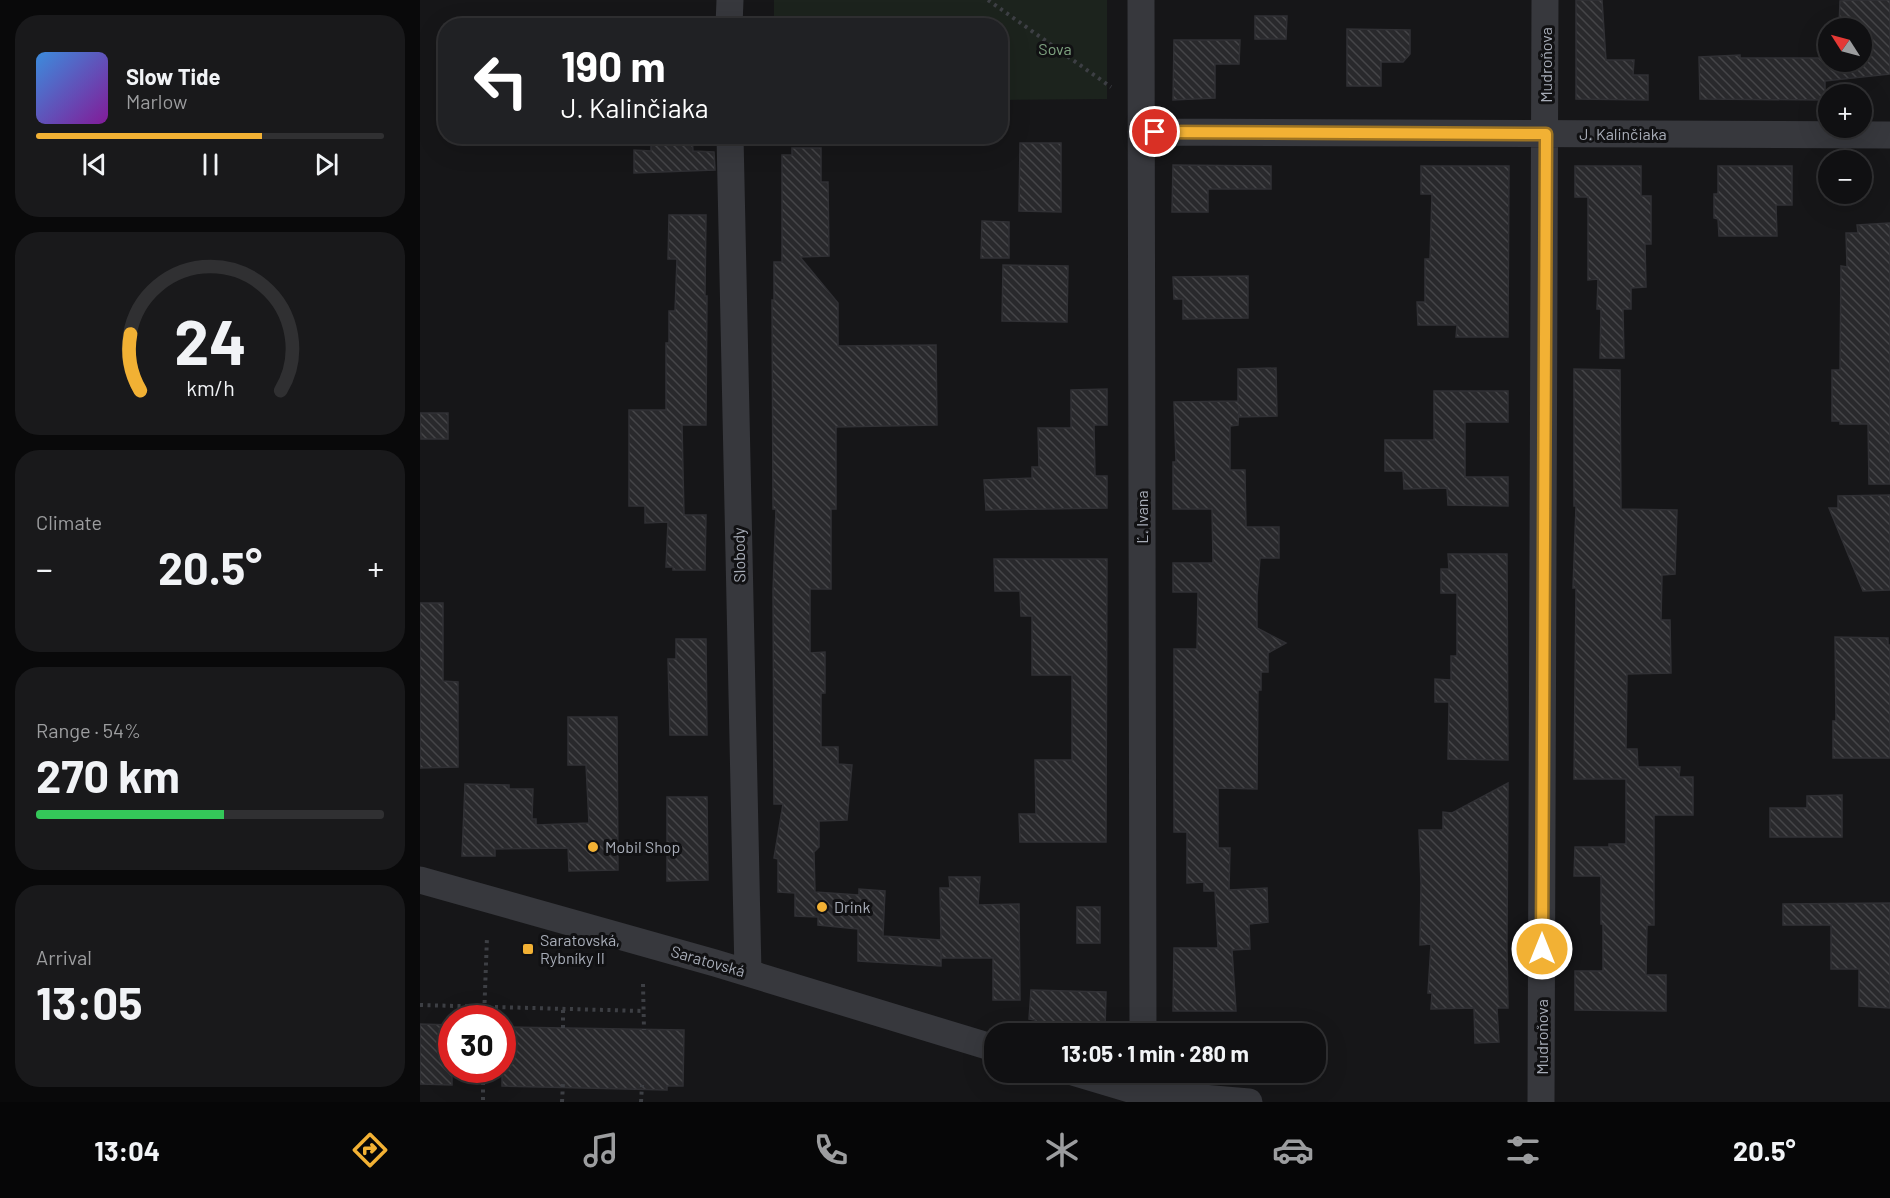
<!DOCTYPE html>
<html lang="en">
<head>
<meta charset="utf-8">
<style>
	body { margin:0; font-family:Barlow,sans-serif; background:#19191b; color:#f1f3f6; height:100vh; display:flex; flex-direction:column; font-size:22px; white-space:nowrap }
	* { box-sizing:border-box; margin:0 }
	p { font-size:20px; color:#9c9d9f }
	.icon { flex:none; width:33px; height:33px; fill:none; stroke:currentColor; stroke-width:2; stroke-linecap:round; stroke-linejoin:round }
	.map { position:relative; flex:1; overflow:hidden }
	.details { display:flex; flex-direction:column; gap:15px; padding:15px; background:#09090a; width:420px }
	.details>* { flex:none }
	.hud { position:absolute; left:18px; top:18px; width:570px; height:126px; border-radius:24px; box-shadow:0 6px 24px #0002,0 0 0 2px #303032; background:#202124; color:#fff; overflow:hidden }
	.needle { width:39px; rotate:306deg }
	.tools { position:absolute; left:1398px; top:18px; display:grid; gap:12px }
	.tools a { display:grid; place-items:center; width:54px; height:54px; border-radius:50%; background:#101012; box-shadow:0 6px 24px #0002,0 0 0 2px #303032; font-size:30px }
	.speed { position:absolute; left:18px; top:1005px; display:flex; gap:12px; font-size:30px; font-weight:700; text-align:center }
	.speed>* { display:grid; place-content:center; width:78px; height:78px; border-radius:50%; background:#101012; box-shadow:0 6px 24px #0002,0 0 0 2px #303032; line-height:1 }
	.speed .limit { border:9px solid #d22; background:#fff; color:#111 }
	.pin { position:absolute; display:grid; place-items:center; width:51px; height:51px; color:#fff; margin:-26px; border:3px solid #fff; border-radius:50%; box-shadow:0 2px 6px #0007 }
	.me { position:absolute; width:66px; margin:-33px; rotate:0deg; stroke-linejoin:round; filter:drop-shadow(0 0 4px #0008) }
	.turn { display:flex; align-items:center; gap:21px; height:126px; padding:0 24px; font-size:27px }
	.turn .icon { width:78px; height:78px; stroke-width:2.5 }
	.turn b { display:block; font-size:42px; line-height:51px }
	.big { font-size:45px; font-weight:700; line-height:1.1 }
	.details .tile { flex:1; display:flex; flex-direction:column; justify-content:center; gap:9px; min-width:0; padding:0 21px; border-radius:24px; background:#19191b }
	.details .dial { align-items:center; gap:0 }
	.dial svg { height:156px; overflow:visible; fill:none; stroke:#303032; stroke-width:7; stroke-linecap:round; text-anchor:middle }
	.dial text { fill:#f1f3f6; stroke:none }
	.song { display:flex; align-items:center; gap:18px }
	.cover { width:72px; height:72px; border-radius:9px; background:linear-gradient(135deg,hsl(210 70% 55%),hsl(290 70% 35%)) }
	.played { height:6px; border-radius:3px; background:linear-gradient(90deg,#f2b134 65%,#303032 65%) }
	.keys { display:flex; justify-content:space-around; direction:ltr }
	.heat { display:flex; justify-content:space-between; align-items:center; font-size:33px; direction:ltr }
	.charge { height:9px; border-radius:4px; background:linear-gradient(90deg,#34c759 54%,#303032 0) }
	.trip { position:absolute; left:564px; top:1023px; width:342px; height:60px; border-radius:24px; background:#101012; box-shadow:0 6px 24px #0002,0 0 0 2px #303032; font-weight:700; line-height:60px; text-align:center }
	.menu { display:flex; height:96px; justify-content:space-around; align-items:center; background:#060607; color:#9c9d9f }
	.menu .icon { width:42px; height:42px }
	.menu .active { color:#f2b134 }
	.menu b { font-size:27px; color:#f1f3f6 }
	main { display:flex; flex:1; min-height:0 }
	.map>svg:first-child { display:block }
	.green { fill:#1c231d }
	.building { fill:url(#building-back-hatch); stroke:#303034; stroke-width:1.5 }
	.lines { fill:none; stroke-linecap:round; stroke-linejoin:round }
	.path { stroke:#3d3f44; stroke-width:4; stroke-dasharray:3 4.5; stroke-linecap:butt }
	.street { stroke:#37383d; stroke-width:27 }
	.route-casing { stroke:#9d7322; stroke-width:15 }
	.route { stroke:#f2b134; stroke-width:10 }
	.poi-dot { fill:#f2b134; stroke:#111113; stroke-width:2 }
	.labels { text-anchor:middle; stroke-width:6; stroke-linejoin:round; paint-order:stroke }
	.park-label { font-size:16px; fill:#7fa381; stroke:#111113 }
	.street-label { font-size:16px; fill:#a8adb8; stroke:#111113 }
	.poi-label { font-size:16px; fill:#a8adb8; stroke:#111113; text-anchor:start }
</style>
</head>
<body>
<main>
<section class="details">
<div class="tile">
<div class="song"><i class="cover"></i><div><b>Slow Tide</b><p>Marlow</p></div></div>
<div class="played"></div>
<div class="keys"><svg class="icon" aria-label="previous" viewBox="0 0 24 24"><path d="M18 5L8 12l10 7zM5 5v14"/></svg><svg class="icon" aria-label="pause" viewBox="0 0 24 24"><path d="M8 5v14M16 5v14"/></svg><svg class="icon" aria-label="next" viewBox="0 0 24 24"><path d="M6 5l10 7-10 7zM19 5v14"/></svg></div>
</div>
<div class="tile dial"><svg viewBox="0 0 100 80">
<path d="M14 69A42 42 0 1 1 86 69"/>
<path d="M14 69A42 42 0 0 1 9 40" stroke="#f2b134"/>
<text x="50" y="56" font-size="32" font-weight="700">24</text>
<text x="50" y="72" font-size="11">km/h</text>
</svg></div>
<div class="tile"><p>Climate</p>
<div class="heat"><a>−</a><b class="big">20.5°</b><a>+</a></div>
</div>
<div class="tile"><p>Range · 54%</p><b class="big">270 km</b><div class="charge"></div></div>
<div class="tile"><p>Arrival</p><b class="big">13:05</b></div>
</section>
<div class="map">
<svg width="1470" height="1102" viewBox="0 0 1470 1102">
	<defs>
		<pattern id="building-back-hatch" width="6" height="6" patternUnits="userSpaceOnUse" patternTransform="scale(1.5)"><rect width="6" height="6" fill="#29292c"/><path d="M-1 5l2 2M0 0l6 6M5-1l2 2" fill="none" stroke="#454548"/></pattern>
	</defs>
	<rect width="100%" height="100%" fill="#161618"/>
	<path class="green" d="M354 0H687V99L581 100 580 26 354 25Z"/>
	<path class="building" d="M1156 0H1182L1186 60H1214L1213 75H1228V100L1156 99Z
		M1437 0H1470V74L1405 81V100L1280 99 1279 57 1320 55V58H1408V62H1442V28H1419L1420 1Z
		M835 16H867L866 39H835Z
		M927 29 990 30V54L983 62H961V86H927Z
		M754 40H820L819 64H795V98L753 100Z
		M231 136H272L273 151 294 152 295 170 214 173V150L231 151Z
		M600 143H641V212L599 211Z
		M372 148H401V182H408L409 256 380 257 418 303V346L516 345 517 425 416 427V509H411V589H390V653L405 652V693H401V747H418V764L432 765 427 820 399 821V847L394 852 395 892 439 895V889L465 891 463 936 521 940 520 888H530L529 877H560L558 905 599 904 600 1000H573V958H522L521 949V966L438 961V929L398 925V917L375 916V893L358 892V859L354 858 363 804H354L353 591 356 509H353L352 300H354V262H362V155H372Z
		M753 165 851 166V189H788V212H752Z
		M1001 166H1089L1088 337H1036L1037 325H998L997 302H1005V259H1010L1012 194H1001Z
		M1155 166H1221V196H1231V244H1225L1226 287 1211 288V309H1203L1204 358H1180L1181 309H1177L1178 279 1168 280V197H1155Z
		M1298 166H1372V205H1356L1357 236H1299L1298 219 1294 218V194H1298Z
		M249 215H286L285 296H287L286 425H262L264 515H286L285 570H253V567H246L248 522 225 523V506H209V410H246V343H249V311H255L257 259H248Z
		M562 221 589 222V258H561Z
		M1470 223V484H1449L1448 424H1420V421H1412V370H1420L1421 266 1427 267 1426 233H1438L1437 225Z
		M583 265 648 266 647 322 582 321Z
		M828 276V318L763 319V299H754L753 277Z
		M856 368 857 416 819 417V406L818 425 810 426V470H825L826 527H859V558H840L837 596V628L866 643 848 653V672H841V690H838L837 789 798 788V848H810L809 890 847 888 848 922 829 924 830 949 812 950 816 1011H753L754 948H798L795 891H784V882L767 883V832H754V649H777L778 592H753V563H793L792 509H753V462H756L754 402 818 401V369Z
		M1154 369 1200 370 1201 509 1257 510 1255 574 1242 575 1241 620H1250L1251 673 1207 674 1206 749H1217L1218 767H1260L1259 777H1273V815H1234V925H1227L1226 975H1246V1011L1155 1010V971H1183V924H1181V876H1154L1155 847H1189V844H1206V779H1154L1156 588H1153L1156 506H1154Z
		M687 389V425H674L675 476H687V508L566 510 564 480 612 478V467H619L618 428H651V390Z
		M1014 391H1088V422H1045V477H1088V506L1028 505 1027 488 984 489 983 471H965V440H1014Z
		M0 413H28V439H1Z
		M1470 495V590L1443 591 1409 508H1418V496Z
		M1028 554H1087L1088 760 1028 759 1029 702H1015V679L1031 680V656H1037V593H1021V569H1029Z
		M574 559H687L686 842H600L599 814H616L615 760H652V675H612V616H601L600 591H575Z
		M0 603H23V681L38 682V767L0 768Z
		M1415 637 1468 638V645H1470V758H1413V721H1416Z
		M256 639H286L287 735H250L248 659H256Z
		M148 717H197L198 870 149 871 148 848 75 849V856H42L45 784 89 785V789H113L112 819H116V825L169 823 166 765H148Z
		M1088 783 1087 945 1088 1008H1077L1079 1042 1055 1043 1054 1008 1011 1009 1012 993H1008L1011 944 1000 945 1001 884 999 830H1023V812L1032 813Z
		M1422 795V837H1350V808H1387V796Z
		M247 797H287L288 880 247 881Z
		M1470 903V1008L1439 1006V969H1411V925H1363V904Z
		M657 907H680V943H657Z
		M611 990 686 992 685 1031 630 1028V1025H615V1020L609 1019Z
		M0 1024 32 1025V1085L0 1084Z
		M82 1027 264 1030 263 1086H247V1090L82 1086Z"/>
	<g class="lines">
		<path class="path" d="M568 0 691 87
			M223 984 224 1030
			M0 1005 223 1011
			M64 1018 67 937
			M143 1028V1009
			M63 1082V1102
			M142 1102 143 1083
			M221 1102 222 1085"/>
		<path class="street" d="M721 0 723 1034
			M309 26 310 0
			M721 132 1470 135
			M310 136 328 973
			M0 880 295 963 574 1048
			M653 1072 723 1093 829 1102
			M1121 1102 1125 0"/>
	</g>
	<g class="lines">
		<defs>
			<path id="route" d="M735 132 1126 134 1122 949"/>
		</defs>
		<use href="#route" class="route-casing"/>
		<use href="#route" class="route"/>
	</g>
	<g class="poi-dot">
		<circle cx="173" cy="847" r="6"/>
		<circle cx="402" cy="907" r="6"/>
		<rect x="102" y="943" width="12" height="12" rx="3"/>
	</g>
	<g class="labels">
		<g class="park-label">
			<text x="635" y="55">Sova</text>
		</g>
		<g class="street-label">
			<text transform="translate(1126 65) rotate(-90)" y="6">Mudroňova</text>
			<text x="1203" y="140">J. Kalinčiaka</text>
			<text transform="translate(722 517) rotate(-90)" y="6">Ľ. Ivana</text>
			<text transform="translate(319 555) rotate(-91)" y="6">Slobody</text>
			<text transform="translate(288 961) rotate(16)" y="6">Saratovská</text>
			<text transform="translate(1122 1037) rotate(-90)" y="6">Mudroňova</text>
		</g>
		<g class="poi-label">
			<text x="185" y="853">Mobil Shop</text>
			<text x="414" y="913">Drink</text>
			<text x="120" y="946">Saratovská,<tspan x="120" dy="18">Rybníky II</tspan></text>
		</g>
	</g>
</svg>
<div class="tools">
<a><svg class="needle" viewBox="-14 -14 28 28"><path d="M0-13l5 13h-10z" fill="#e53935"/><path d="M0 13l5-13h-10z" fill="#9c9d9f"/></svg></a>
<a>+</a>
<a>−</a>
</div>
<div class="speed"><div class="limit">30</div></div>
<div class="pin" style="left:735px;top:132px;background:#d93025"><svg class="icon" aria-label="arrive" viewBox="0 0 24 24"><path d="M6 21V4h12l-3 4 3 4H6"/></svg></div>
<svg class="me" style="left:1122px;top:949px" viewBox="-20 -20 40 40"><circle r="17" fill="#f2b134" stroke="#fff" stroke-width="3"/><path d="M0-11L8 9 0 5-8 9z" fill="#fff"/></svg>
<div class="trip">13:05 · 1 min · 280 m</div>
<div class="hud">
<div class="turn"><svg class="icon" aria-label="left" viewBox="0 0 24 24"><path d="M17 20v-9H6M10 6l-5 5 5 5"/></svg><div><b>190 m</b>J. Kalinčiaka</div></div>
</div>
</div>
</main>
<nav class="menu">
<b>13:04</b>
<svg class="icon active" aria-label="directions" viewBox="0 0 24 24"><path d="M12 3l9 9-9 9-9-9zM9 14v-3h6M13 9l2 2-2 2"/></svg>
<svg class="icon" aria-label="music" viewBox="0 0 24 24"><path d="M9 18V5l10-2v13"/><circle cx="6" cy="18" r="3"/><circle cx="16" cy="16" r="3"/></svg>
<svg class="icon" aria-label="phone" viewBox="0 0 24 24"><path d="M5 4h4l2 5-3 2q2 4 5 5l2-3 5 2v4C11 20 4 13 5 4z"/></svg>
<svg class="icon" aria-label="climate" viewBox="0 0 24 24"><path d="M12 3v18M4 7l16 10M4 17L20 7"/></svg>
<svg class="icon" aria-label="car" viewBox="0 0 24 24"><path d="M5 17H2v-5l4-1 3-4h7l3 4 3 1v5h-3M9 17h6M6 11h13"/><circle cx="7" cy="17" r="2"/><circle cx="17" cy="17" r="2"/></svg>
<svg class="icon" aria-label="filters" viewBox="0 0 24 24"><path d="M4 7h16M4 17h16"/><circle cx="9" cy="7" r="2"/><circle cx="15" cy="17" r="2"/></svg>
<b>20.5°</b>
</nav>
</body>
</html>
